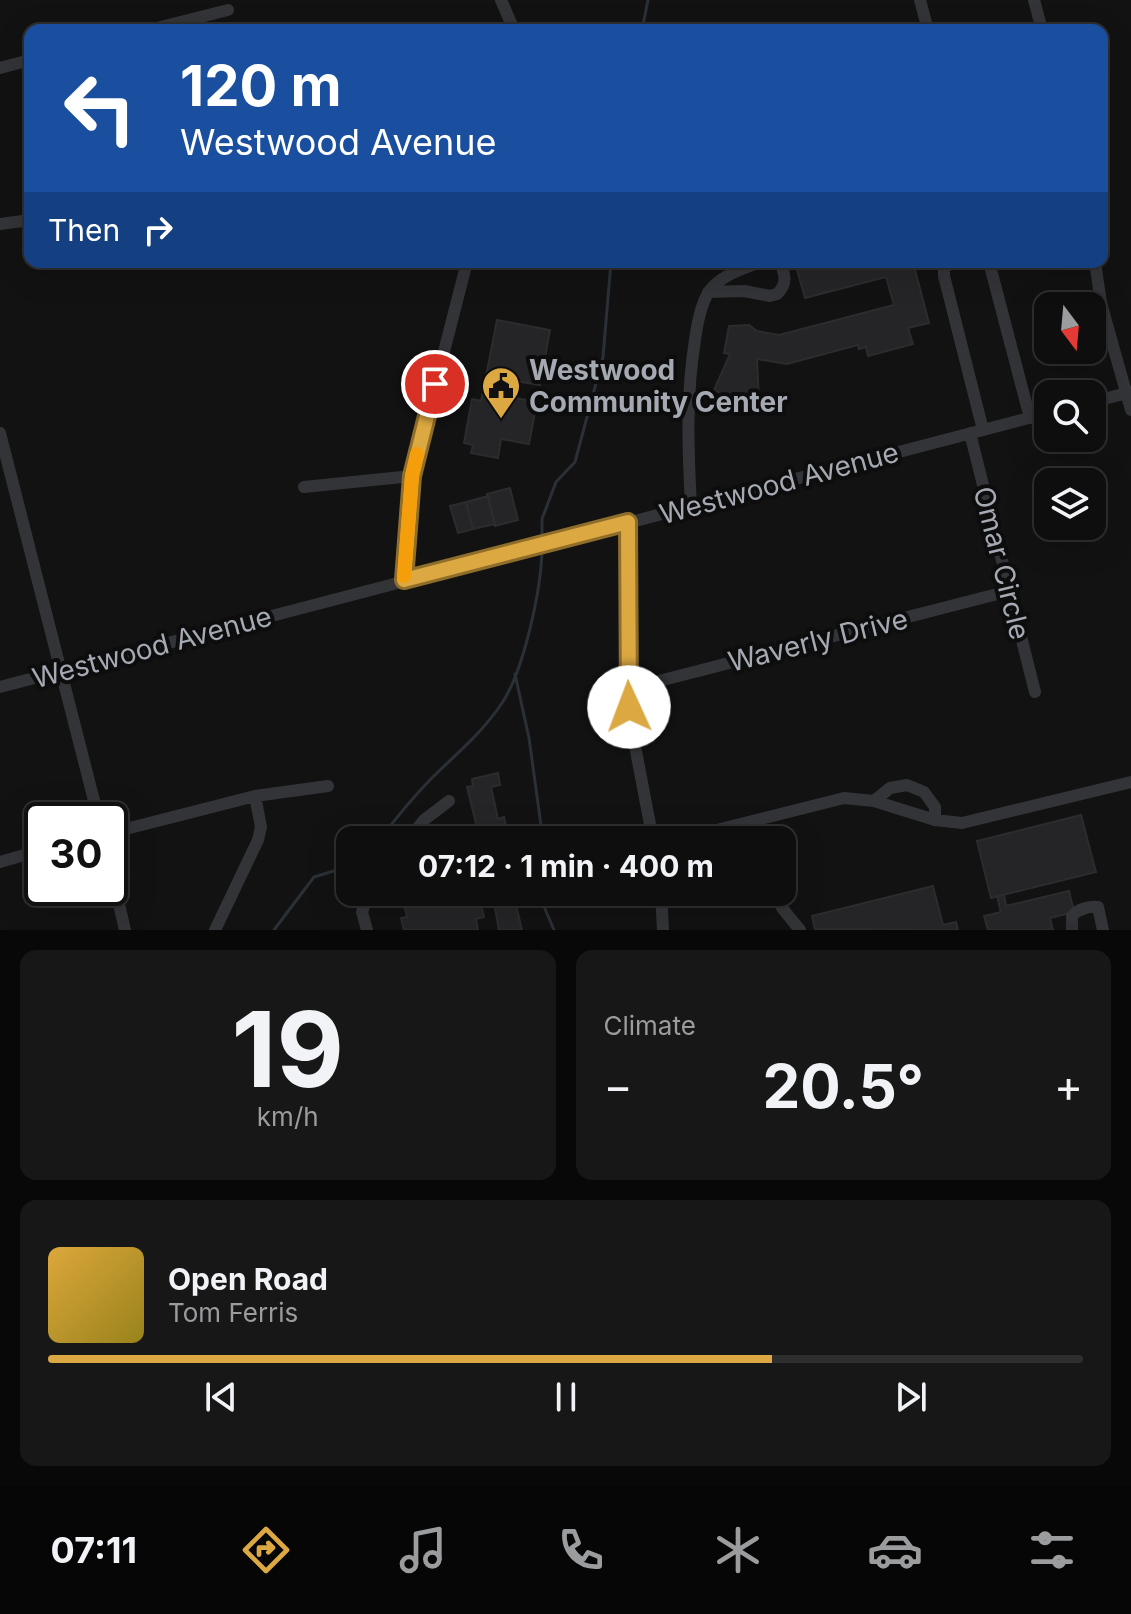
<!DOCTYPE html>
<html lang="en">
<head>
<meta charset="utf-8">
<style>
	body { margin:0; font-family:Inter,sans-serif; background:#171717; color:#f1f3f6; height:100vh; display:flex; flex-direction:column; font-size:30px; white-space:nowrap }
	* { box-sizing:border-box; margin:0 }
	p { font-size:26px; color:#9b9c9e }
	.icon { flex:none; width:44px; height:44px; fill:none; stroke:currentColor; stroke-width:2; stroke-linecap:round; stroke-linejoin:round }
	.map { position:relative; height:930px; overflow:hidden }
	.side { display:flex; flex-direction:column; gap:20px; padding:20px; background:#080808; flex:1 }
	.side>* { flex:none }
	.banner { position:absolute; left:24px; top:24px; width:1084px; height:244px; border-radius:16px; box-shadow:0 8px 32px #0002,0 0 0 2px #2e2e2e; background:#1a4fa0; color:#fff; overflow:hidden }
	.needle { width:52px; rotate:164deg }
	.buttons { position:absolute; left:1034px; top:292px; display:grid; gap:16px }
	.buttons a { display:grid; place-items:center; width:72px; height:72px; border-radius:16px; background:#0e0e0e; box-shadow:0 8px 32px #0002,0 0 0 2px #2e2e2e; font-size:40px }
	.speed { position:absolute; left:24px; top:802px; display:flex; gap:16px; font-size:40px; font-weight:700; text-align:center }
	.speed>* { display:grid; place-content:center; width:104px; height:104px; border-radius:50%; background:#0e0e0e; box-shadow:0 8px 32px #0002,0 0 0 2px #2e2e2e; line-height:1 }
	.speed .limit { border:4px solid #111; border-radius:12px; background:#fff; color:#111 }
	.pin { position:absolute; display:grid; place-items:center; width:68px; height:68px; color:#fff; margin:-34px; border:4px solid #fff; border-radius:50%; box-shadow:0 2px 8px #0007 }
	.me { position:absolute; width:88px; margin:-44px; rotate:358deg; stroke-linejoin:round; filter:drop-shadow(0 0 6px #0008) }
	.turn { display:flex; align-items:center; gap:28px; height:168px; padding:0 24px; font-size:36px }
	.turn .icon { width:104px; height:104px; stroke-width:2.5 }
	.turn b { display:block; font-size:56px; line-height:68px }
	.then { display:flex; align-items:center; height:76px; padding:0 24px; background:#0003; gap:16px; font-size:30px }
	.big { font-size:60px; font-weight:700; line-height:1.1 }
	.side .tile { flex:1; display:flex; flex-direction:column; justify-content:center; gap:12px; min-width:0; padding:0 28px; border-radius:16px; background:#171717 }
	.side .dial { align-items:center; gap:0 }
	.dial b { font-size:104px; line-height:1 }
	.song { display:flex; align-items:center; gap:24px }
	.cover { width:96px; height:96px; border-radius:12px; background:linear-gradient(135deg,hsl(40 70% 55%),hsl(50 70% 35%)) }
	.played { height:8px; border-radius:4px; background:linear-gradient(90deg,#dca841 70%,#2e2e2e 70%) }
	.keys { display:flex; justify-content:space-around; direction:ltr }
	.heat { display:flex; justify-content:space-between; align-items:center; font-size:44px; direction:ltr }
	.side .tiles { flex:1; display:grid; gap:20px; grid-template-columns:1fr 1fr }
	.tile:last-child { grid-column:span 2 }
	.trip { position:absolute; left:336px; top:826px; width:460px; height:80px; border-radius:16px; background:#0e0e0e; box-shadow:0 8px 32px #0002,0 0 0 2px #2e2e2e; font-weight:700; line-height:80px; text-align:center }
	.menu { display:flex; height:128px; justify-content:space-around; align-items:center; background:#060606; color:#9b9c9e }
	.menu .icon { width:56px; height:56px }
	.menu .selected { color:#dca841 }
	.menu b { font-size:36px; color:#f1f3f6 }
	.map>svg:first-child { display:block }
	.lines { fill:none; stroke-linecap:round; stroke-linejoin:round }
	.stream { stroke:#2a3035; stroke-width:3 }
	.building { fill:#252527; stroke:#2c2c2f; stroke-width:2 }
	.minor-tunnel { stroke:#2f3033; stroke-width:12; stroke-dasharray:12 6; stroke-linecap:butt }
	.minor { stroke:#333438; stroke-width:12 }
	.route-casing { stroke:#8f6d2a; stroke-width:20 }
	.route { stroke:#dca841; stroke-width:14 }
	.slow { stroke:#f59e0b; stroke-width:14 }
	.labels { text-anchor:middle; stroke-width:8; stroke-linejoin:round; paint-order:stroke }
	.poi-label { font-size:28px; font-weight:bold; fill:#a5a9b2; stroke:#0d0d0e; text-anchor:start }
	.street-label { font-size:28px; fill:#a5a9b2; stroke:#0d0d0e }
</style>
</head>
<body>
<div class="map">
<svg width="1131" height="930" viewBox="0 0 1131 930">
	<rect width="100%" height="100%" fill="#121213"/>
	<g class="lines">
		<path class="stream" d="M642 30 648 0
			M542 542V519L556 482 575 462 603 357 611 262
			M515 674 529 738 543 840
			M379 840C398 816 417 792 439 771 462 749 484 730 502 703 524 670 541 590 542 550
			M545 892V909L554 930
			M274 930 314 877 350 866"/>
	</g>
	<path class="building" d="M826 262H913L929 323 908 328 913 344 868 356 866 347 859 349 858 345 787 364 757 359 759 399H749L747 409 721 405 723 394 714 390 730 354 724 353 729 326 749 325 757 331 779 335 894 305 886 277 805 298 797 270Z
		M497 320 550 330 540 385 486 376Z
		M483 392 537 402 529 444 501 439 498 458 471 453 473 445 464 443 472 399 481 401Z
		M510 488 518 520 495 526 487 494Z
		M488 496 495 524 473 529 466 502Z
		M466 502 473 529 458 533 450 506Z
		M498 773 500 785 491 787 498 819 504 817 507 831 499 833 501 840H480L467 787 473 786 472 779Z
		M1081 815 1096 872 991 898 977 841Z
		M933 886 943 925 956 922 958 930 815 929 812 916Z
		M1069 891 1074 912 1050 918 1053 930H988L984 916 1001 912 997 896 1004 895 1006 906Z
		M401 892H490L491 897 480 900 484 917 476 919 478 930H404L401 918 407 917Z
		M492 892H513L522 930H499Z"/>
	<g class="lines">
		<path class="minor-tunnel" d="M1072 930V916"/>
		<path class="minor" d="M501 0 514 30
			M920 0 928 30
			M1034 0 1042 30
			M149 30 228 10
			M0 68 30 60
			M0 224 30 220
			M953 262 944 268V276L983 430
			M989 262 1030 418
			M1095 262 1101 303 1131 410
			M708 292 744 291 770 296 777 294C788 284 785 274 780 262
			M1092 402 1131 392
			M0 433 99 820
			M970 433 1035 692
			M304 487 412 476
			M691 506C688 450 686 395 695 340 697 325 700 307 708 293 718 276 743 269 760 262
			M628 522V689L631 725 653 840
			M404 580 412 476 467 262
			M0 687 1048 413
			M628 689 1009 591
			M874 801 890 788 907 785 924 792 935 807V820
			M758 820 763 840
			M110 833 255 796 328 786
			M408 840 424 820 449 801
			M677 840 844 798 874 801 935 820 962 823 1131 782
			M0 862 42 850
			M110 865 125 930
			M661 892 663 930
			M777 892 782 908 800 930
			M1072 916C1078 909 1089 906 1098 907L1103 930
			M215 930 258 840 261 827 255 796
			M367 930 362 912 369 892"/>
	</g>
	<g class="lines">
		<defs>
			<path id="route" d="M435 384 412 476 404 580 628 522 629 707"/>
		</defs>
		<use href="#route" class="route-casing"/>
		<use href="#route" class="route"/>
		<path class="slow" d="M404 576 412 476 417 454"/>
	</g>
	<defs>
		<symbol id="civic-pin" viewBox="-11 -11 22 30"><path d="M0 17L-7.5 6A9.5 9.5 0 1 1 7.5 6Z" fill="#dca841" stroke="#0d0d0e"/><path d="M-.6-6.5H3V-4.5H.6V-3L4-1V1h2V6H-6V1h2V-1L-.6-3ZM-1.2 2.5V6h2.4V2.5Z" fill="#111"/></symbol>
	</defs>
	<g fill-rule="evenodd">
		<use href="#civic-pin" x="479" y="364" width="44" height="60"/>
	</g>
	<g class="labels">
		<g class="poi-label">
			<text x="529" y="380">Westwood<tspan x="529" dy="32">Community Center</tspan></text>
		</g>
		<g class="street-label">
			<text transform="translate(779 483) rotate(-15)" y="10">Westwood Avenue</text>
			<text transform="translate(1002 563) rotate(76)" y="10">Omar Circle</text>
			<text transform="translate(818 640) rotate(-14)" y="10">Waverly Drive</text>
			<text transform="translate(152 647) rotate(-15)" y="10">Westwood Avenue</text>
		</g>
	</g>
</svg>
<div class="buttons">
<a><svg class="needle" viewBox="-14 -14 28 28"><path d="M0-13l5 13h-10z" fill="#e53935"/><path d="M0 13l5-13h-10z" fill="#9b9c9e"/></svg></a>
<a><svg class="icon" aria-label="search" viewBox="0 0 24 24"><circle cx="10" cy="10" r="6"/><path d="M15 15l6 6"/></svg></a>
<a><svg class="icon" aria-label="layers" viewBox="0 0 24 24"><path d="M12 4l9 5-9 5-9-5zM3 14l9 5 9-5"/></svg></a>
</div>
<div class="speed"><div class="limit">30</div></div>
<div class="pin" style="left:435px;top:384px;background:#d93025"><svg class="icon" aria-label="arrive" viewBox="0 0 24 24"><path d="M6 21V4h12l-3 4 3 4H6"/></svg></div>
<svg class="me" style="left:629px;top:707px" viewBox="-20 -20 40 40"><circle r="19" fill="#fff"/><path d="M0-13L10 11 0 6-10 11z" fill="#dca841"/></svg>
<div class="trip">07:12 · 1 min · 400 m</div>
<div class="banner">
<div class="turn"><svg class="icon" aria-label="left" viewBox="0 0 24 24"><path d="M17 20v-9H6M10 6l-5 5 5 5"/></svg><div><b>120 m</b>Westwood Avenue</div></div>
<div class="then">Then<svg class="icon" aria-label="right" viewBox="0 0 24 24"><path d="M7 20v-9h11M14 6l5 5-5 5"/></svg></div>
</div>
</div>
<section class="side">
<div class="tiles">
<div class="tile dial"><b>19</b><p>km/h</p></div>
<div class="tile"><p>Climate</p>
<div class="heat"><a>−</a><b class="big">20.5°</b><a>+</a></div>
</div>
<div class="tile">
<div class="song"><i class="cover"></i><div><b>Open Road</b><p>Tom Ferris</p></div></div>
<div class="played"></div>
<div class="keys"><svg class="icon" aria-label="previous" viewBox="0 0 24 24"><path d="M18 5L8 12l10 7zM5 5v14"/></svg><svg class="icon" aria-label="pause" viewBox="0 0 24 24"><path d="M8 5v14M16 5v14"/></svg><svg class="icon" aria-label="next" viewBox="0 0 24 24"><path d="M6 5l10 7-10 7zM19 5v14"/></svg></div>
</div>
</div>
</section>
<nav class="menu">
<b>07:11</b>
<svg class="icon selected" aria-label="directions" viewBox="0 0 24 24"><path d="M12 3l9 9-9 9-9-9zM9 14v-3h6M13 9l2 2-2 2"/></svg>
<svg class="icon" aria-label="music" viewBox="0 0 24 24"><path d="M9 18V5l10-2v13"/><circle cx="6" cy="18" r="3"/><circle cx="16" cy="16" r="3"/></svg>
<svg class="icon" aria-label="phone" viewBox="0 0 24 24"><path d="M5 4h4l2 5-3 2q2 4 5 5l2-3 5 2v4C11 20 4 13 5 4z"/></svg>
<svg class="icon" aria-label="climate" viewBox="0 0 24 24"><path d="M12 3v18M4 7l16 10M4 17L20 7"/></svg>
<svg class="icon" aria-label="car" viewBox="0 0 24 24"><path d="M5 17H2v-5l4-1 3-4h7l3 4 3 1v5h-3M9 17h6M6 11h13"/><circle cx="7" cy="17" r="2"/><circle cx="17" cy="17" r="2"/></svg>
<svg class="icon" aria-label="filters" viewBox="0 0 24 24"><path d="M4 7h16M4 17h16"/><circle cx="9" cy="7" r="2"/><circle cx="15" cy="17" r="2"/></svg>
</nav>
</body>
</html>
